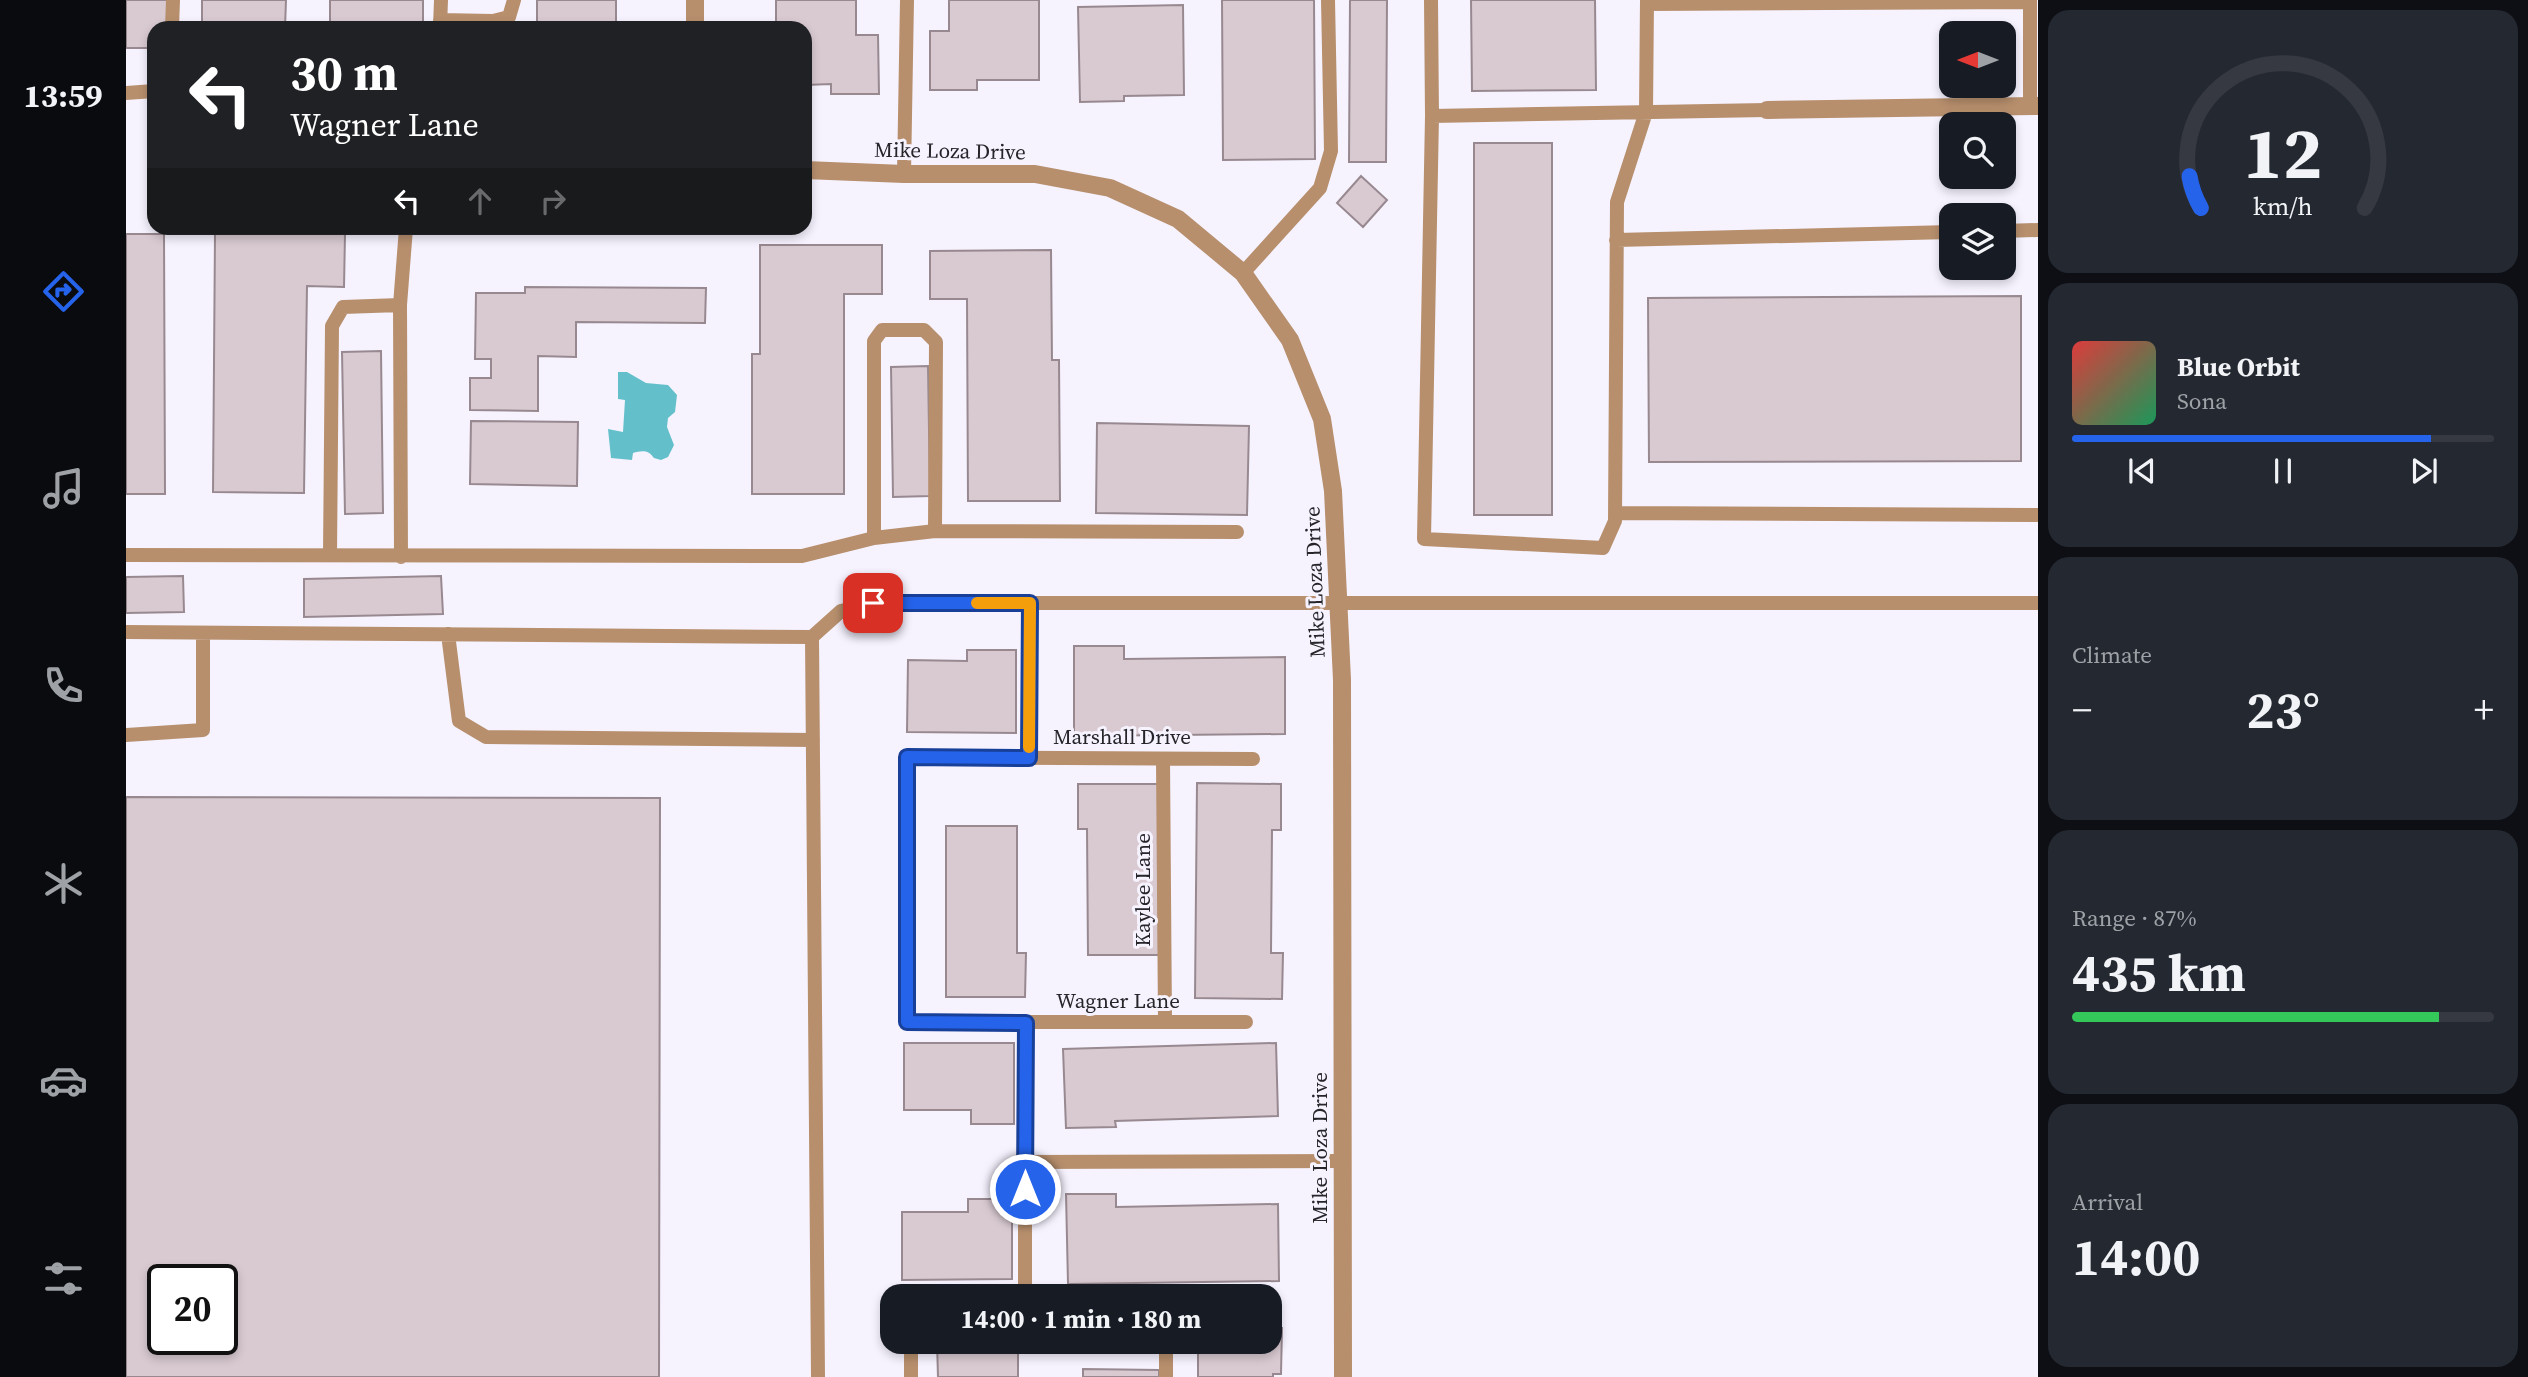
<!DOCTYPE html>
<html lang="en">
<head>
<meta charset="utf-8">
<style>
	body { margin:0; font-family:"Source Serif 4",serif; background:#242831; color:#f1f3f6; height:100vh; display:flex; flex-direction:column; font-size:26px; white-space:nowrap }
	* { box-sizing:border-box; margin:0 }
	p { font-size:23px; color:#9ea1a6 }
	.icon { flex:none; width:38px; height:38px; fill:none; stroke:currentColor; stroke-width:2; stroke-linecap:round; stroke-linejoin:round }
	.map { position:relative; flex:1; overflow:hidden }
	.panel { display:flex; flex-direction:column; gap:10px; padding:10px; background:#0d0f14; width:490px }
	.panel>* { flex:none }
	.top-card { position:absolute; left:21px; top:21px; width:665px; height:214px; border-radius:21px; box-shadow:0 4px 10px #0003; background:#202124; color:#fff; overflow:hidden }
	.needle { width:46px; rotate:270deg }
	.fabs { position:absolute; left:1813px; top:21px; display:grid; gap:14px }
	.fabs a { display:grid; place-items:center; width:77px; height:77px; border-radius:14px; background:#171b24; box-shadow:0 4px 10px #0003; font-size:35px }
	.speed { position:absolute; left:21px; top:1264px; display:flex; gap:14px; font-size:35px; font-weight:700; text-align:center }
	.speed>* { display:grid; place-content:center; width:91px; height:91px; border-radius:50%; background:#171b24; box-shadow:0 4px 10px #0003; line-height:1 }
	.speed .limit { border:4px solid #111; border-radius:10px; background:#fff; color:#111 }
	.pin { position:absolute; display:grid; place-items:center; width:60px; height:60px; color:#fff; margin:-30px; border-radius:14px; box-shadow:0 4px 10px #0006 }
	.me { position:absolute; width:77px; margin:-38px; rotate:0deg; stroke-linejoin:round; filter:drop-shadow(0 0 5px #0008) }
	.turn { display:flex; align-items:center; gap:24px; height:147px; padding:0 28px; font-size:32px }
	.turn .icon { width:91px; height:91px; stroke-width:2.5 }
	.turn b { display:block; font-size:49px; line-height:60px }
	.lanes { display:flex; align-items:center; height:66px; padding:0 28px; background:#0003; justify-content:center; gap:35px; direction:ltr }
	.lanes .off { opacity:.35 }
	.big { font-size:52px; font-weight:700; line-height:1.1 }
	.panel .tile { flex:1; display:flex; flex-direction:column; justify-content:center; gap:10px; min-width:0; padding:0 24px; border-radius:21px; background:#242831 }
	.panel .dial { align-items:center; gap:0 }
	.dial svg { height:182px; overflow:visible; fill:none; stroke:#363941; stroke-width:7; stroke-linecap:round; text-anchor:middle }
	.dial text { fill:#f1f3f6; stroke:none }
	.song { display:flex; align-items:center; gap:21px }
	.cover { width:84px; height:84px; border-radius:10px; background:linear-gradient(135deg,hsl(0 70% 55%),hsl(150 70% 35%)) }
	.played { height:7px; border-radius:4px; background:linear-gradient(90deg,#2563eb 85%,#363941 85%) }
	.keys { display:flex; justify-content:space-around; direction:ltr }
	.heat { display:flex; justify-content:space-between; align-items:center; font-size:38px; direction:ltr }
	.charge { height:10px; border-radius:5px; background:linear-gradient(90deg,#34c759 87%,#363941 0) }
	.trip { position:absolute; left:754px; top:1284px; width:402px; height:70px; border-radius:21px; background:#171b24; box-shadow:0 4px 10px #0003; font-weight:700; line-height:70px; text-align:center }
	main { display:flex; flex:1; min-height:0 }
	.dock { display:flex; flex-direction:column; width:126px; justify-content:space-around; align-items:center; background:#090b0e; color:#9ea1a6 }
	.dock .icon { width:49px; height:49px }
	.dock .active { color:#2563eb }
	.dock b { font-size:32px; color:#f1f3f6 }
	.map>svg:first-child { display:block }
	.water { fill:#63c0ca }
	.building { fill:#d9cad1; stroke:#988990; stroke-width:2; fill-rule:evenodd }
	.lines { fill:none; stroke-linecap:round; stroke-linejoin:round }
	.lane { stroke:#b78f6d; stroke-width:14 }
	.street { stroke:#b78f6d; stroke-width:18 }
	.route-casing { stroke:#184099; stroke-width:18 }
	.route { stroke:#2563eb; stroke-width:12 }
	.slow { stroke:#f59e0b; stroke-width:12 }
	.labels { text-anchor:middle; stroke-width:6; stroke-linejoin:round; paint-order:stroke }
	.street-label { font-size:21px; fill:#26252a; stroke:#f6f3ff }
</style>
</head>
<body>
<main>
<nav class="dock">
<b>13:59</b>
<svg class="icon active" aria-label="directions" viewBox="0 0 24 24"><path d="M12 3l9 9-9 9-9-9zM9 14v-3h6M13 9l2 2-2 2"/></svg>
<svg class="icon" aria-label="music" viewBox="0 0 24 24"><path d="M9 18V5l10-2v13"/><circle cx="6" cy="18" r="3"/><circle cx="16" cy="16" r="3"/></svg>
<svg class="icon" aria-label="phone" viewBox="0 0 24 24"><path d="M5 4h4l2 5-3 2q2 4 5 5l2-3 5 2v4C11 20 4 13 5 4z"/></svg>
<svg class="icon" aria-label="climate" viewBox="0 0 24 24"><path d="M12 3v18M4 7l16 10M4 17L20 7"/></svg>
<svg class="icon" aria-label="car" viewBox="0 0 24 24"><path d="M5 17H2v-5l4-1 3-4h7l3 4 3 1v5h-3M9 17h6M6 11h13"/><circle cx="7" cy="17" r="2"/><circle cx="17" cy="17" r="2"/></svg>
<svg class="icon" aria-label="filters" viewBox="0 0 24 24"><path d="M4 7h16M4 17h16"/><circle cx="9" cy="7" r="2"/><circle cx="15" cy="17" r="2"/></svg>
</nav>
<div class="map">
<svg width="1912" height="1377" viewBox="0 0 1912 1377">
	<rect width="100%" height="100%" fill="#f6f3ff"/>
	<path class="water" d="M492 372H501L520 383 542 385 551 395 549 412 542 418 541 427 548 445 542 457 535 460 528 458C523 450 516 450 507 453L506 460 485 458 482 429 497 432 499 400 492 399Z"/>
	<path class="building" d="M0 0H41V28H28V48H0Z
		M76 0H160L159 28H76Z
		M204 0H297V28H204Z
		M411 0H490V28H411Z
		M650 0H730V35H752L753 94H705V84L679 85V28H650Z
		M823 0H913V80H851V90H804V31H823Z
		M1096 0H1188L1189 159 1097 160Z
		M1224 0H1261L1260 162H1223Z
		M1345 0H1469L1470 90 1346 91Z
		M1057 5 1058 95 998 96V101L954 102 952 7Z
		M1348 143H1426V515H1348Z
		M1235 176 1261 200 1237 227 1211 203Z
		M89 233 219 234 218 287 181 286 178 493 87 492Z
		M0 234H38L39 494H0Z
		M634 245H756V294H718V494H626V354H634Z
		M925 250 926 360H933L934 501H842L841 299H804V251Z
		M399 287 580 288 579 323 450 322V357L412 356V411L344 410V378H365V359H349L350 293H399Z
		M1895 296V461L1523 462 1522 298Z
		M255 351 257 513 219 514 216 352Z
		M802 366 804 496 767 497 765 367Z
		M345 421 452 422 451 486 344 484Z
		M971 423 1123 426 1121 515 970 513Z
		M57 576 58 612 0 613V577Z
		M315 576 317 614 178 617V579Z
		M948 646H998V659L1159 657V734L948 736Z
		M841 650H890V733L781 732 782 660 841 661Z
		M1071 783 1155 784V830H1146L1145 953H1157L1156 999 1069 998Z
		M952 784H1032L1033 955H962L961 829H952Z
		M0 797 534 798 533 1377H0ZM37 1279H96V1339H37Z
		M820 826H891V953H900L899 997H820Z
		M778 1043H888V1124H845V1110H778Z
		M1150 1043 1152 1116 989 1121 990 1127 940 1128 937 1049Z
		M940 1194H990V1207L1152 1204 1153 1281 942 1284Z
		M842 1199H886V1279L776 1280V1212H842Z
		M1144 1328H1156L1155 1374H1147V1377H1072V1342H1144Z
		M811 1342H892V1377H812Z
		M957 1369 1033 1370V1377H957Z"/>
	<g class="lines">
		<path class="lane" d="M1305 0 1306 116 1641 110
			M1521 4 1904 2
			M314 20 367 21 383 17 388 0
			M314 27 315 0
			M46 28 47 0
			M0 93 28 91
			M1904 106V0
			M1306 116 1298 539 1477 548 1489 521 1491 202 1520 112 1521 0
			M778 174 781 0
			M1878 231 1912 230
			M1490 240 1825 232
			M1117 273 1194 188 1205 151 1202 0
			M1489 513 1912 515
			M748 538V341L756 330H798L810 342 809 531
			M0 555 676 556 748 538 809 531 1111 532
			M204 555 206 326 217 307 274 305
			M275 557 274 305 280 228
			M0 632 686 637 715 611 747 603H1912
			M322 634 333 721 360 737 687 740
			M686 637 692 1377
			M0 735 77 730V633
			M903 758 904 603
			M1037 759 1039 1022
			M1120 1022H781V757L1127 759
			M899 1162 1217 1161
			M899 1297V1023
			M785 1342V1377
			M1040 1377V1342"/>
		<path class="street" d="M569 28V0
			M1641 110 1912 106
			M679 170 778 174H909L984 188 1052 219 1117 273 1164 340 1196 419 1207 491 1216 680 1217 1377"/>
	</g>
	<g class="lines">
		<defs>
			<path id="route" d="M747 603H904L903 758 781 757V1022L900 1023 899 1189"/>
		</defs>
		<use href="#route" class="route-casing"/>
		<use href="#route" class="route"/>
		<path class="slow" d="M851 603H904L903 747"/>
	</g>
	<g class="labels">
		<g class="street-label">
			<text transform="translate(824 151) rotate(1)" y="7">Mike Loza Drive</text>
			<text transform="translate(1189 582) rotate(-92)" y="7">Mike Loza Drive</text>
			<text x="996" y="744">Marshall Drive</text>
			<text transform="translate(1017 890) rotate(-90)" y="7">Kaylee Lane</text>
			<text x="992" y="1008">Wagner Lane</text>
			<text transform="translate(1194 1148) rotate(-90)" y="7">Mike Loza Drive</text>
		</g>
	</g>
</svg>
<div class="fabs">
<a><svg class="needle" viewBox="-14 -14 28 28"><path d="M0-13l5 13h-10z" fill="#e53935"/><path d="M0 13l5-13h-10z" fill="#9ea1a6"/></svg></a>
<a><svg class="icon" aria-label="search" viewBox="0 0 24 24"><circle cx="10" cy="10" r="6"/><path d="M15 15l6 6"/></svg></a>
<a><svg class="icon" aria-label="layers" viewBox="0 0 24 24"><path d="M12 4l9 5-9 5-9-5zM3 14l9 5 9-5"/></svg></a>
</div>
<div class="speed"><div class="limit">20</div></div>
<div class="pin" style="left:747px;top:603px;background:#d93025"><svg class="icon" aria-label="arrive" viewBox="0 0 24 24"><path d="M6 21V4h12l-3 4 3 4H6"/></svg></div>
<svg class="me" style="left:899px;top:1189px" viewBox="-20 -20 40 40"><circle r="17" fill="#2563eb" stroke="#fff" stroke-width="3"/><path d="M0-11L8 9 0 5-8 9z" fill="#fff"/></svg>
<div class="trip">14:00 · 1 min · 180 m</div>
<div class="top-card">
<div class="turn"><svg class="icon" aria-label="left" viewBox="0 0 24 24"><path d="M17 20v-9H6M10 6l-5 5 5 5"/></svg><div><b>30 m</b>Wagner Lane</div></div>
<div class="lanes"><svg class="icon" aria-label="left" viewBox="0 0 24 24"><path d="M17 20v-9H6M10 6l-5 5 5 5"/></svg><svg class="icon off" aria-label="ahead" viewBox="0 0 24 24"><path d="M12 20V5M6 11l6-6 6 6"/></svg><svg class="icon off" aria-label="right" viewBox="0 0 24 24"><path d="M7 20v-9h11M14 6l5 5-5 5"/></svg></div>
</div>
</div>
<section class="panel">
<div class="tile dial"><svg viewBox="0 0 100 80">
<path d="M14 69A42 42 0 1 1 86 69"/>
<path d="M14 69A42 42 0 0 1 9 55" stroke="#2563eb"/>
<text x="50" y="56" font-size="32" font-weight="700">12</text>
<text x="50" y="72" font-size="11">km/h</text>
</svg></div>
<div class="tile">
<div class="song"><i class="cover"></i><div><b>Blue Orbit</b><p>Sona</p></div></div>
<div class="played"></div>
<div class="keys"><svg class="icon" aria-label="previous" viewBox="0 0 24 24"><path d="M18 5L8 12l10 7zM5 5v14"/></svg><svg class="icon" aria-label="pause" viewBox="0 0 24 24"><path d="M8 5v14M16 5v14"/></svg><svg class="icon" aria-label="next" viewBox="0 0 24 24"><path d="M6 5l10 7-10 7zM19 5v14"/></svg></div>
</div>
<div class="tile"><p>Climate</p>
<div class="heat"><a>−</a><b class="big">23°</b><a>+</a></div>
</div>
<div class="tile"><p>Range · 87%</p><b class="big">435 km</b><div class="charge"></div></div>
<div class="tile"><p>Arrival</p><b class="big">14:00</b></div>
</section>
</main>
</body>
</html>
